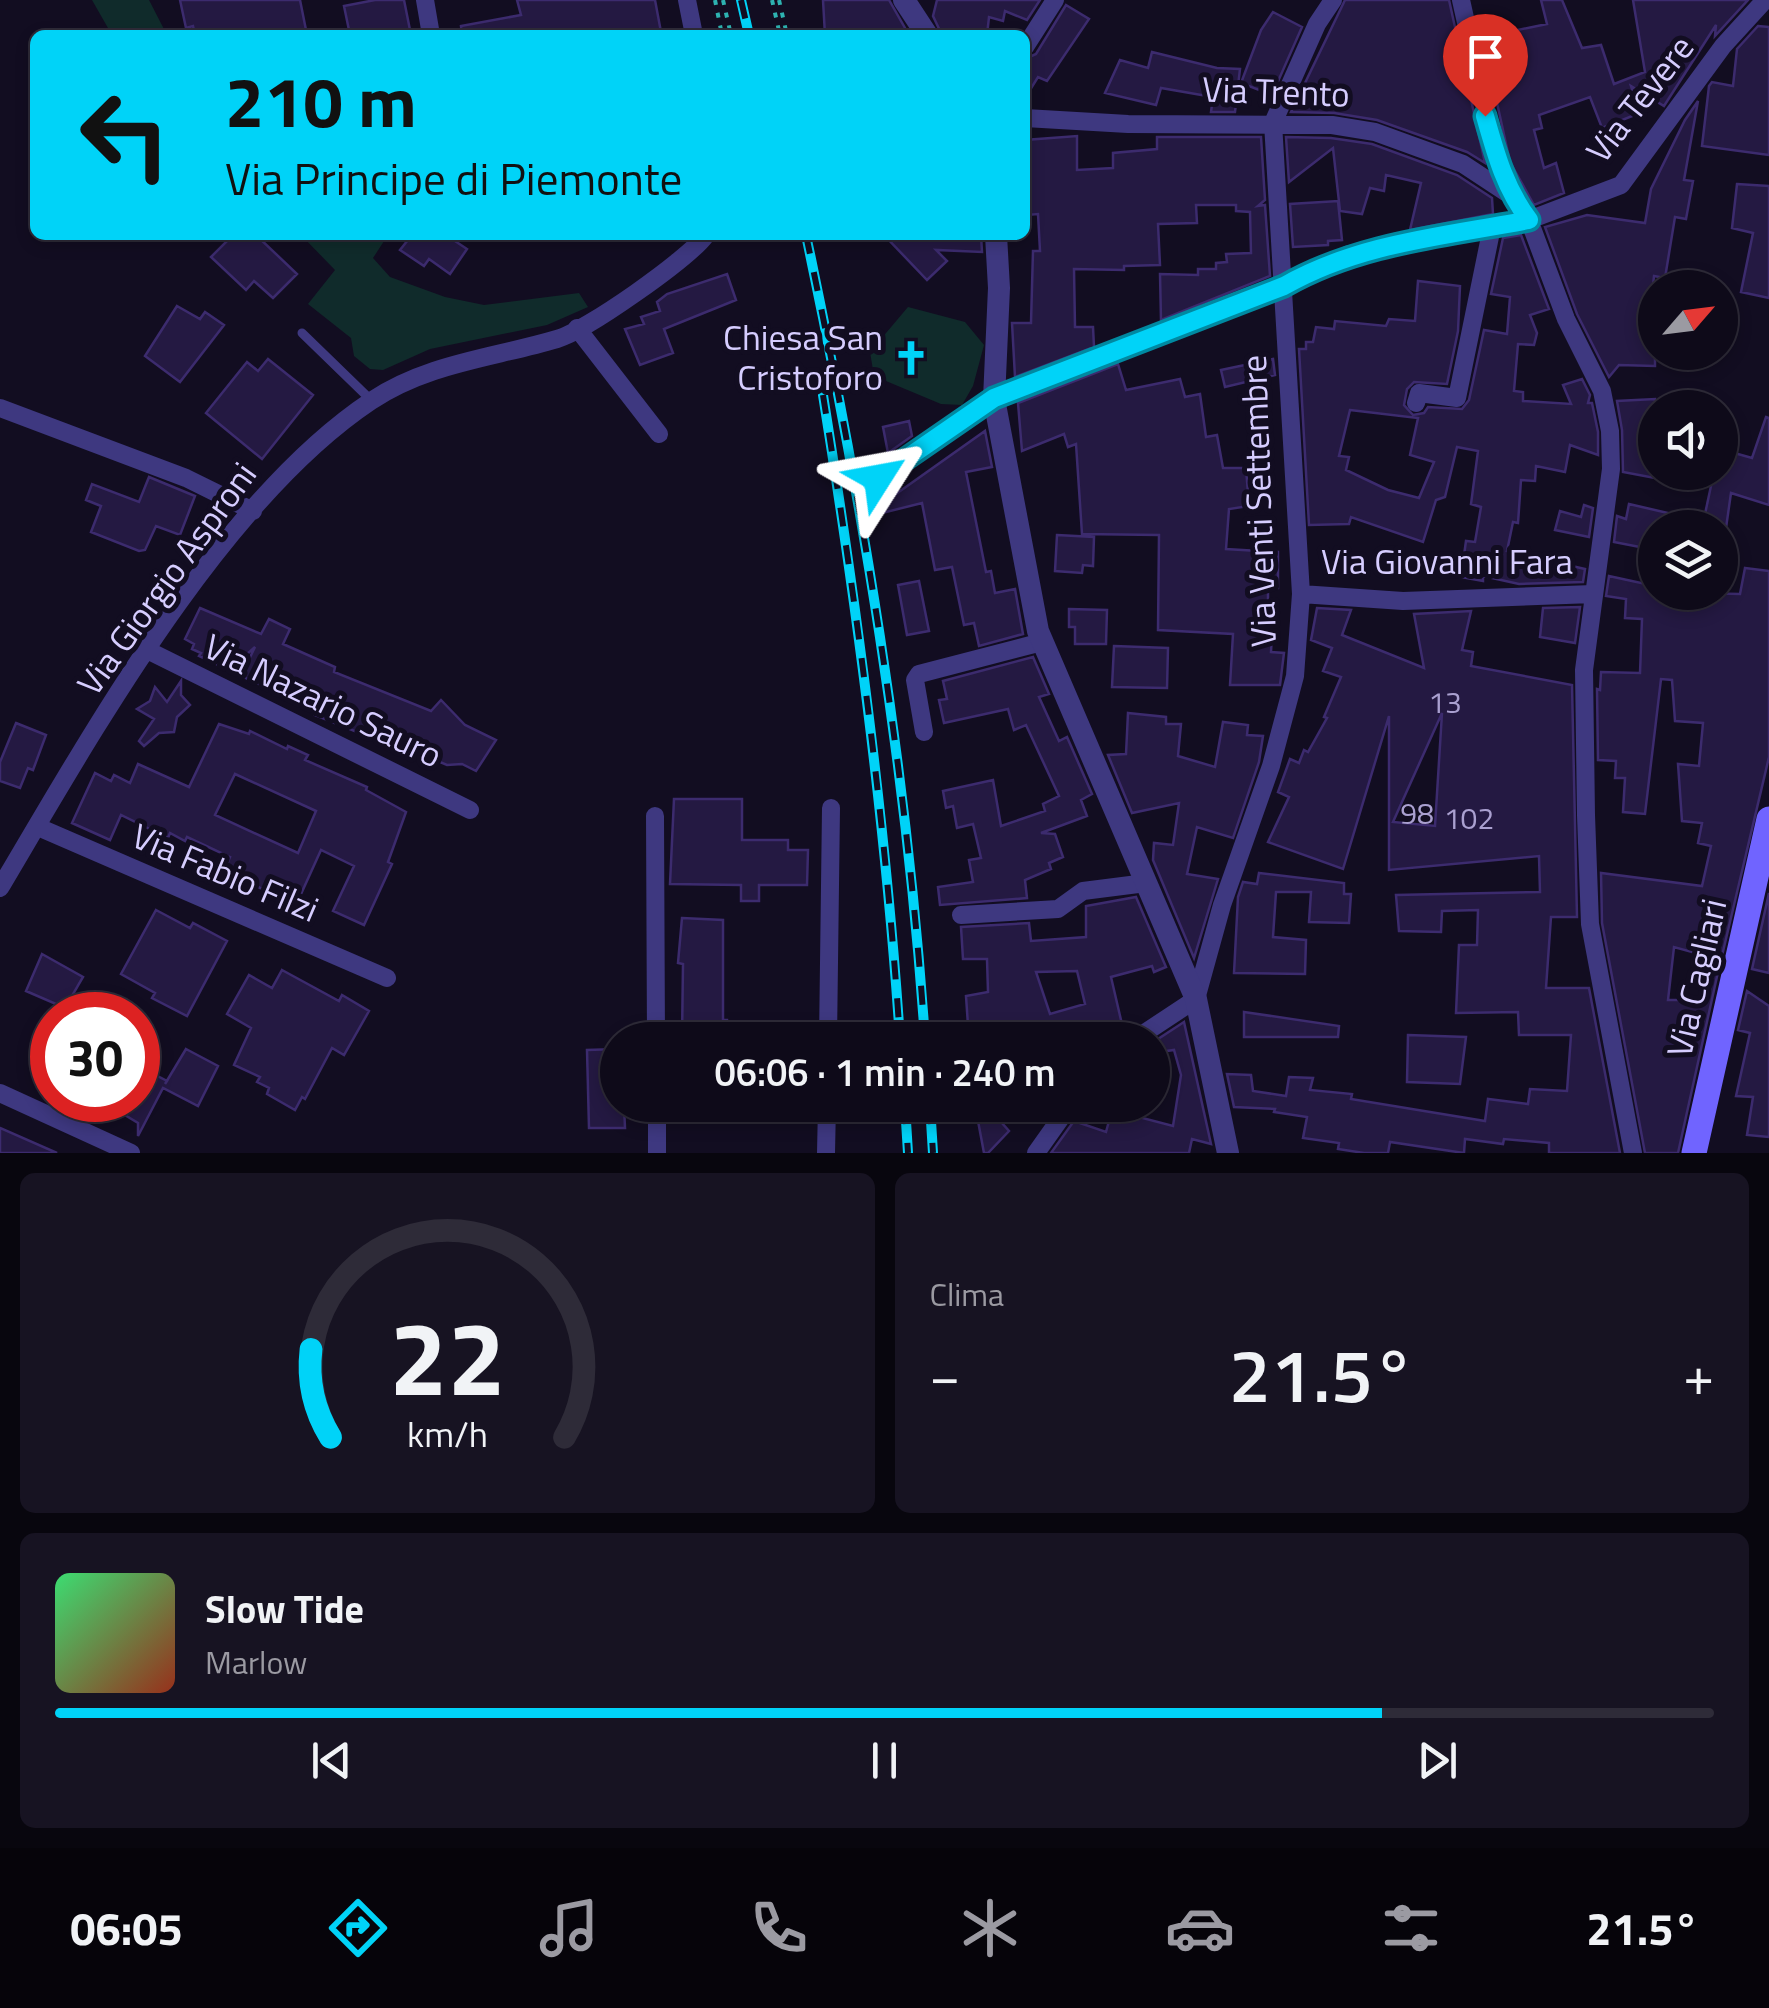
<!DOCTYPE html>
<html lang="it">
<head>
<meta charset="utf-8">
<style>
	body { margin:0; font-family:"Titillium Web",sans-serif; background:#171322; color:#f1f3f6; height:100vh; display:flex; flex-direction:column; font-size:38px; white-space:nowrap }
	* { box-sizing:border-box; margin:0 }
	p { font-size:32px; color:#9b9aa2 }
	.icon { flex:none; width:55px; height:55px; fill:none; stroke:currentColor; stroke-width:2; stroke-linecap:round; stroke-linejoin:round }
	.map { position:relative; height:1153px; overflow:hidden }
	.sheet { display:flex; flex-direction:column; gap:20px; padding:20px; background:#08060e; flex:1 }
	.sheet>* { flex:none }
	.hud { position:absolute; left:30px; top:30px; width:1000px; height:210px; border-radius:15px; box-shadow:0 5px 15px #0003,0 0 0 2px #2e2b38; background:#00d3f8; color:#111; overflow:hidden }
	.needle { width:65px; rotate:62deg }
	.controls { position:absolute; left:1638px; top:270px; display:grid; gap:20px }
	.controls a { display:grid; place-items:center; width:100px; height:100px; border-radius:50%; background:#0e0a19; box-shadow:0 5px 15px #0003,0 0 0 2px #2e2b38; font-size:50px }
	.speed { position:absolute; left:30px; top:992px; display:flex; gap:20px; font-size:50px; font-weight:700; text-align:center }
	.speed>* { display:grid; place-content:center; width:130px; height:130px; border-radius:50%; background:#0e0a19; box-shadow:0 5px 15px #0003,0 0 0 2px #2e2b38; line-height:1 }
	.speed .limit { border:15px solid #d22; background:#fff; color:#111 }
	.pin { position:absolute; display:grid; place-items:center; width:85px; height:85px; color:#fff; margin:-102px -42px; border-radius:50% 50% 50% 0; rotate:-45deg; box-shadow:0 0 10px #0007 }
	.pin .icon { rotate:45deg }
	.me { position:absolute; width:110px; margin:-55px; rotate:56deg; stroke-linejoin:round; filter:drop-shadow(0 0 8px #0008) }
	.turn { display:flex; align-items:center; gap:35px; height:210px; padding:0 30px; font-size:45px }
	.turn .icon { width:130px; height:130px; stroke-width:2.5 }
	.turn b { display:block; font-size:70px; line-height:85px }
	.big { font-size:75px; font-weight:600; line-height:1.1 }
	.sheet .card { flex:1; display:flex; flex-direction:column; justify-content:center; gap:15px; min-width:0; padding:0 35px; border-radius:15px; background:#171322 }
	.sheet .dial { align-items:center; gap:0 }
	.dial svg { height:260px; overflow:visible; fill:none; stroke:#2e2b38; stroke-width:7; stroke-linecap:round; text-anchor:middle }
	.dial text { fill:#f1f3f6; stroke:none }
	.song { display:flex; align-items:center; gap:30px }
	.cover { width:120px; height:120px; border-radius:15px; background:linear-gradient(135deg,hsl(140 70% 55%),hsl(10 70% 35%)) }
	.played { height:10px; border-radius:5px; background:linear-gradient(90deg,#00d3f8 80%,#2e2b38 80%) }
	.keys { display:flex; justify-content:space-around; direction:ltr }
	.heat { display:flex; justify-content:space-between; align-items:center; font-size:55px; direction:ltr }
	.sheet .tiles { flex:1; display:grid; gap:20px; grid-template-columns:1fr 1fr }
	.card:last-child { grid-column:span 2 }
	.trip { position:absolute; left:600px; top:1022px; width:570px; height:100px; border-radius:50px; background:#0e0a19; box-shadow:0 5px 15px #0003,0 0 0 2px #2e2b38; font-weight:600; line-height:100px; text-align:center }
	.menu { display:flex; height:160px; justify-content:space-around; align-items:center; background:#06040a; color:#9b9aa2 }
	.menu .icon { width:70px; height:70px }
	.menu .current { color:#00d3f8 }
	.menu b { font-size:45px; color:#f1f3f6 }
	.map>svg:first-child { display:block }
	.green { fill:#102b2b }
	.building { fill:#241942; stroke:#3c2b6e; stroke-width:2.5; fill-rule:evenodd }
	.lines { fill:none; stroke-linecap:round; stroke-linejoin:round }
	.path { stroke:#2eb3b1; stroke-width:4; stroke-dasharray:5 8; stroke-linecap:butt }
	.service { stroke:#3e3880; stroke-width:9 }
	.minor { stroke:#3e3880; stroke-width:18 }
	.tertiary { stroke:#3e3880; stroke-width:22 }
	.secondary { stroke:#7064ff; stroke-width:25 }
	.rail-casing { stroke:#00d3f8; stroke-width:10 }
	.rail { stroke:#120d21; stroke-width:6; stroke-dasharray:19; stroke-linecap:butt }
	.route-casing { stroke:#0089a1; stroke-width:25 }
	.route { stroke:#00d3f8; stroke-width:18 }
	.labels { text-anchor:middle; stroke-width:10; stroke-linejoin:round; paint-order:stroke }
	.number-label { font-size:30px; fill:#aaa0d0 }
	.street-label { font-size:35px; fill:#d6cdff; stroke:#120d21 }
	.poi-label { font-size:35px; fill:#d6cdff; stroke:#120d21; text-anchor:end }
</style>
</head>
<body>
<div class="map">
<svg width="1769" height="1153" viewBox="0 0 1769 1153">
	<rect width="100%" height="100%" fill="#120d21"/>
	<path class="green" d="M92 0H149L167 35H112Z
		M301 235H388L373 258 390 277 445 297 484 305 579 293 588 307 547 325 430 349 383 370 370 369 354 356 351 338 308 304 335 270Z
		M908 307 965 322 984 345 973 386 962 405 941 404 874 376 870 352Z"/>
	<path class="building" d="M180 0H300L307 35H195L193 26 186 28Z
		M375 0H404L411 35H350L344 6Z
		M517 0H655L661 32 644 35H462L461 26 521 15Z
		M823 0H889L909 35H825Z
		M937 0H1040L1027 20 1005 11 1003 21 989 17 987 35H942L933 16Z
		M1345 0H1449L1485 163 1467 152 1377 120 1334 113 1291 112Z
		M1541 0H1562L1582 48 1601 45 1614 84 1645 72 1633 0H1748L1715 36 1716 25 1664 106 1631 86 1640 113 1602 128 1590 97 1539 115 1542 128 1534 130 1544 168 1556 163 1564 193 1534 205 1510 162 1479 21 1494 18 1498 34 1547 24Z
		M1066 5 1089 19 1047 81 1038 77 1025 98V59L1036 54Z
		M1273 12 1302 27 1272 95 1241 83 1261 30Z
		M1758 26 1769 27V155L1702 146 1709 86 1712 82 1733 86 1737 49Z
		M1152 52 1217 68 1240 69 1235 112H1211L1213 97 1161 88 1156 105 1105 93 1120 60 1148 68Z
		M1698 101 1684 180 1693 181 1686 219 1675 217 1665 278 1654 276 1649 322H1655V366L1619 365 1609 377 1577 314 1545 227 1587 215 1645 223 1651 189 1685 120Z
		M1077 136V170L1113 168V153L1157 149V137H1261L1265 200 1258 206 1265 205 1270 276 1161 320 1160 274 1198 275V269H1216V263L1227 262 1226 254 1251 253 1250 212 1236 211V205H1196L1197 223 1158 224 1160 265 1124 266V270L1074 269 1075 327H1093L1094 347 1015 377 1012 323H1031L1033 251H1040L1038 214 1027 215 1025 140Z
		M1286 137 1331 138 1372 144 1457 175 1492 198 1493 214 1410 230 1421 183 1386 175 1384 191 1370 188 1362 214 1340 211 1333 148 1289 182Z
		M1737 184 1769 186V298L1741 292 1753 233 1732 228Z
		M1338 201 1342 240 1328 241V245L1293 247 1290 204Z
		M233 235H256L297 274 273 298 254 281 246 290 211 257Z
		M412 235H446L467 249 450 274 429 259 424 266 400 250Z
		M884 235H981L982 252 936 250 947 261 927 280Z
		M1521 235 1549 309 1530 315 1537 333 1534 345 1518 344 1514 391 1523 392V401L1571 404 1563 385 1582 379 1590 395 1588 403H1592L1598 432V455L1570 445 1565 472 1536 466 1535 481 1521 480 1518 523 1513 522 1507 551 1585 569 1583 582 1519 584 1483 576V581L1461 577 1466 541 1475 542 1481 507 1471 504 1478 451 1457 447 1445 497 1436 500 1423 542 1351 517 1349 524 1309 525 1299 349H1306V342H1313L1316 327 1334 329 1335 321 1386 326 1389 319 1415 321 1418 281 1460 286 1458 331 1447 384 1414 382 1407 389 1404 405 1413 415 1424 413 1428 407 1462 409 1469 400 1484 330 1507 334 1510 297 1491 294 1503 238ZM1350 410 1418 418 1410 455 1434 462 1419 498 1388 490 1346 470 1349 457 1339 456Z
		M727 274 736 300 664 329 673 353 640 365 625 329 644 324 641 317 660 311 657 302 667 294Z
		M177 306 200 319 205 312 224 325 180 382 145 356Z
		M268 359 313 395 262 459 206 413 247 362 258 371Z
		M1273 359 1275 375 1225 387 1221 370Z
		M1118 364 1126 390 1180 379 1185 397 1200 394 1206 437 1217 435 1223 468H1246L1249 506 1229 509 1226 549 1278 552V588H1268V630L1272 634 1271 652 1284 653 1280 685H1230L1233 634 1158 630 1159 535 1082 534 1076 444 1068 447 1064 434 1022 451 1018 403Z
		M1655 399V478L1623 472 1622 430 1617 401Z
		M1766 417 1769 418V505L1731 493 1726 528H1702L1714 472H1720V449L1752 458Z
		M909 421 912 436 888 453 883 427Z
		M985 431 992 467 966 472 986 572 991 571 995 593 1015 589 1023 634 979 646 974 623 964 625 952 567 935 570 922 503 862 518Z
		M149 477 195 496 180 535 156 526 145 550 139 551 91 532 101 506 86 500 92 484 139 502Z
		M1629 504 1698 520V528H1652L1650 549 1614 542 1617 516 1626 519Z
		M1584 505 1593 508 1589 537 1555 530 1560 511 1581 517Z
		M1057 535 1094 537 1093 566 1083 565 1082 573 1055 571Z
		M1745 568 1769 571V757L1721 960 1674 947 1668 1000H1701L1709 967 1718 972 1678 1153H1645L1602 923 1601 873 1702 886 1711 846 1698 843 1702 823 1682 821 1678 764 1699 766 1703 723 1675 721 1672 680 1661 679 1645 814 1623 812 1625 778H1615L1616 761 1598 760 1597 689 1600 690 1601 672 1640 673 1642 619 1625 618 1626 599 1606 596 1609 576 1655 586V592L1740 594Z
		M919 581 929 631 907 635 898 585Z
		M1580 607 1575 643 1540 637 1543 608Z
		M200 608 261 634 269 619 290 629 283 644 335 667 334 672 431 711 441 700 465 725 496 740 476 771 462 764 447 765 376 735 374 739 315 715 317 710 241 676 255 647 229 670 199 656 201 653 192 649 194 644 185 639Z
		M1317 608 1351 610 1342 635 1424 668 1414 614 1471 611 1462 650 1473 652 1471 666 1572 685 1577 917H1551L1546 988H1589L1620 1153H1549V1143L1504 1139 1503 1144 1465 1139 1464 1153 1390 1142 1388 1153H1364L1338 1149 1339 1143 1303 1138 1307 1117 1274 1112 1275 1109 1234 1107 1227 1074 1251 1075 1253 1091 1286 1096 1289 1077 1313 1078 1310 1090 1352 1094 1351 1099 1485 1121 1488 1099 1528 1104 1530 1089 1567 1091 1571 1035H1519L1518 1012 1456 1013 1459 945H1477L1478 910 1442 911 1441 932 1399 931 1396 895 1540 892 1539 856 1389 870V716L1343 869 1268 842 1289 797 1278 792 1290 759 1299 763 1304 750 1308 752 1327 718 1324 717 1341 677 1323 671 1332 648 1311 640ZM1442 713 1435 826 1393 822Z
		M1069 609 1107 610 1106 644H1075V627H1069Z
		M1114 646 1168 648 1167 688 1112 687Z
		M1033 657 1049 694 1039 697 1059 741 1067 737 1092 794 1081 800 1087 816 1041 833 1055 834 1063 857 1049 863 1051 869 1025 880 1027 898 940 905 938 887 973 882 969 860 981 858 973 824 957 828 953 806 946 808 943 791 993 780 1001 826 1045 811 1043 804 1059 796 1026 725 1014 730 1008 709 944 723 939 700 947 699 943 681Z
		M181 681V695L190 705 177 717 174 732 159 733 144 746 139 741 154 719 137 709 150 701 155 687 167 702Z
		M1128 713 1166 717V724H1181L1178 756 1215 767 1223 722 1248 725 1247 735 1263 736 1259 762 1233 838 1197 827 1187 874 1218 879 1194 958 1153 860 1154 843 1173 845 1179 803 1132 813 1108 755 1126 754Z
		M16 723 46 735 33 770 28 768 20 788 0 781V762Z
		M219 724 249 734 250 731 287 749 288 746 308 755 305 760 367 787 366 790 406 812 388 862 392 864 364 925 333 911 354 866 321 850 296 905 256 886 254 891 241 885 239 890 219 881 230 857 187 837 185 841 170 833 168 838 121 815 110 840 72 823 95 773 111 781 114 775 130 783 138 764 189 787ZM235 774 316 811 298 853 215 815Z
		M674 799H742V840H788V850H808L807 885H759V901H741V885L670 884Z
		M1259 873 1344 883V894H1351L1349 923 1309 922 1311 892H1276L1273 937 1306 940 1305 974 1234 973 1238 897 1243 882 1257 884Z
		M1769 893V973L1752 969Z
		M1136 897 1166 967 1154 972 1152 966 1111 977 1124 1033 1122 1040H969L966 996 988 992 987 959H963L961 927 1029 923 1031 941 1086 937V906ZM1077 971 1085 1004 1050 1014 1036 972Z
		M156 910 190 928 193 923 227 941 187 1016 152 998 155 993 121 974Z
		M682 918 723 920V1020H727V1040L682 1039 683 964 678 963Z
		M42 954 83 977 65 1008 26 991Z
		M282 970 339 1001 342 995 369 1011 344 1055 332 1048 305 1099 302 1097 295 1110 267 1094 269 1088 257 1082 260 1077 234 1065 251 1028 227 1014 249 975 272 988Z
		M1747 991 1769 1006V1137L1747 1135 1753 1097 1736 1096 1750 1033 1738 1030Z
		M1244 1012 1339 1026 1338 1037H1244Z
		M1184 1022 1211 1144 1192 1139 1189 1153H1051L1074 1121 1106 1132 1112 1110 1173 1126 1181 1075 1174 1050 1152 1053V1043Z
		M1408 1035 1466 1037 1460 1084 1407 1082Z
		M186 1049 218 1066 198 1106 163 1088 138 1136V1123L100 1100H138V1066L167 1081 165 1084Z
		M618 1049V1105H624L625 1128H589L587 1050Z
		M975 1105H986L1009 1131 988 1153H984Z
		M0 1128 57 1153H0Z"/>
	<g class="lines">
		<path class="path" d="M715 0 722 35
			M723 0 731 35
			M772 0 780 35
			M779 0 787 35"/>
		<path class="service" d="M302 333 371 400"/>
		<path class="minor" d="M425 0 431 35
			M687 0 694 35
			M1461 0 1498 166 1511 195 1529 220 1566 319 1602 391 1610 431 1611 469 1584 670 1586 815 1590 924 1633 1153
			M1025 47 1055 0
			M1025 118 1128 124 1332 125 1375 132 1463 164 1510 195
			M577 328 659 434
			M1416 403 1419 393 1457 398 1492 227
			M0 408 186 478 253 511
			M878 478 994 399 1284 286 1349 254 1529 220 1621 185 1723 46 1765 0
			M1301 594 1403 601 1593 594
			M147 650 470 810
			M924 732 915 680 919 674 1042 642
			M655 816 656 1040
			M38 827 387 978
			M0 888C92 733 221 501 371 401 428 363 493 358 557 339 586 331 688 259 706 235
			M961 915 1058 909 1083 891 1146 883
			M828 1040 831 808
			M1134 1040 1196 999 1222 905 1271 766 1295 676 1301 594 1273 123 1317 24 1333 0
			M0 1093 131 1153
			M657 1105V1153
			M826 1153 827 1105
			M1036 1153 1070 1105"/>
		<path class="tertiary" d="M904 0 927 35
			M996 235 999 288 994 399 1038 631 1196 999 1228 1153"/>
		<path class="secondary" d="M1694 1153 1769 819"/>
		<defs>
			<path id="rail" d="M741 0 749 35
				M806 235C862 500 907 770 925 1040
				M823 395C857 608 886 825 900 1040
				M905 1105 908 1153
				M930 1105 933 1153"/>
		</defs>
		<use href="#rail" class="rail-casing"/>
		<use href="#rail" class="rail"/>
	</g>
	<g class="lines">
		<defs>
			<path id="route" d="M878 478 994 398 1284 286C1359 243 1445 236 1529 220 1505 188 1496 155 1485 116"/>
		</defs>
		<use href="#route" class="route-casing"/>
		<use href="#route" class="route"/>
	</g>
	<defs>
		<symbol id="church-bare" viewBox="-9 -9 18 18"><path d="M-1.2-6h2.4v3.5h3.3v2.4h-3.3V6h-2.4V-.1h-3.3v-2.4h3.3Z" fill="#00d3f8" stroke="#120d21" stroke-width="2.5" paint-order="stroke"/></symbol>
	</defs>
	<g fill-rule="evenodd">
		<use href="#church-bare" x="886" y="333" width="50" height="50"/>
	</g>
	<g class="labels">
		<g class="number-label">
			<text x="1445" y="713">13</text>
			<text x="1417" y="824">98</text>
			<text x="1469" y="829">102</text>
		</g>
		<g class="street-label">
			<text transform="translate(1276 92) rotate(2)" y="12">Via Trento</text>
			<text transform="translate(1640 99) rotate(-52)" y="12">Via Tevere</text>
			<text transform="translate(1259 501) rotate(-92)" y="12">Via Venti Settembre</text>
			<text x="1447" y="574">Via Giovanni Fara</text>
			<text transform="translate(167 579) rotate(-54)" y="12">Via Giorgio Asproni</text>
			<text transform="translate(323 701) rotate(26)" y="12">Via Nazario Sauro</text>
			<text transform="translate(225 873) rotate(23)" y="12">Via Fabio Filzi</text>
			<text transform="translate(1697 978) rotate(-77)" y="12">Via Cagliari</text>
		</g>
		<g class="poi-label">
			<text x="883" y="350">Chiesa San<tspan x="883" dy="40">Cristoforo</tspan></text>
		</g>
	</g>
</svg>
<div class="controls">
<a><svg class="needle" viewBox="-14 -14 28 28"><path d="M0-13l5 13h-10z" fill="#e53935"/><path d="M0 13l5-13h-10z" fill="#9b9aa2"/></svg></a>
<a><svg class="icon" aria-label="sound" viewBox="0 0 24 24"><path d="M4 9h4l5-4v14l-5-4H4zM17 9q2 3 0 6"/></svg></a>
<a><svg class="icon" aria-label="layers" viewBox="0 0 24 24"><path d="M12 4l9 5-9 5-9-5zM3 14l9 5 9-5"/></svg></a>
</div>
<div class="speed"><div class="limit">30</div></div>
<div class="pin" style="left:1485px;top:116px;background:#d93025"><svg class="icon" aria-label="arrive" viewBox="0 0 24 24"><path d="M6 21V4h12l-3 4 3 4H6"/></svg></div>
<svg class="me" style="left:878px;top:478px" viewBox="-20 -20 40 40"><path d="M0-17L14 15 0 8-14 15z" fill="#00d3f8" stroke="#fff" stroke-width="4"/></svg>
<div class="trip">06:06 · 1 min · 240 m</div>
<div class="hud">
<div class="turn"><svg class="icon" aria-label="left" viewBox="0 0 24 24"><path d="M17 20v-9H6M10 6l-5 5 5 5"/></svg><div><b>210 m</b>Via Principe di Piemonte</div></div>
</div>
</div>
<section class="sheet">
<div class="tiles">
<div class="card dial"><svg viewBox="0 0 100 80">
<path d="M14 69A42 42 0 1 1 86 69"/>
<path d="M14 69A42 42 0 0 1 8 42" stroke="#00d3f8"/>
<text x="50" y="56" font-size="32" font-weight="700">22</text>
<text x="50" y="72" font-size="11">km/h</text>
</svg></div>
<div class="card"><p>Clima</p>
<div class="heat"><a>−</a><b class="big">21.5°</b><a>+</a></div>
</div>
<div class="card">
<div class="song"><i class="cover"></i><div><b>Slow Tide</b><p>Marlow</p></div></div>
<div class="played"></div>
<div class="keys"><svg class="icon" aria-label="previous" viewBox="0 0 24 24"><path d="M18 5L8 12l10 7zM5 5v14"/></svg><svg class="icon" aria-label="pause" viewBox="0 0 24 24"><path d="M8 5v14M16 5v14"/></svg><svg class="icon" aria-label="next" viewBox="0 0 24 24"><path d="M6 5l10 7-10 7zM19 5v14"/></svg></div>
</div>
</div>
</section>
<nav class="menu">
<b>06:05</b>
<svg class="icon current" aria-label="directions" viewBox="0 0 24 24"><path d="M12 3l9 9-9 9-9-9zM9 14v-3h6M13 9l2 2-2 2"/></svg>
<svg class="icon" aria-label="music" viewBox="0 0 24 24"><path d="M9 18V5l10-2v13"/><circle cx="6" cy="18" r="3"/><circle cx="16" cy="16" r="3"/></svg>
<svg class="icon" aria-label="phone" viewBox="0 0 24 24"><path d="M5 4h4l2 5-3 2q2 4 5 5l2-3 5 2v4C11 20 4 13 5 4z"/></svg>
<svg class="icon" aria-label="climate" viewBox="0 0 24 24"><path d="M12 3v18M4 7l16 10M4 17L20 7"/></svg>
<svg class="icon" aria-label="car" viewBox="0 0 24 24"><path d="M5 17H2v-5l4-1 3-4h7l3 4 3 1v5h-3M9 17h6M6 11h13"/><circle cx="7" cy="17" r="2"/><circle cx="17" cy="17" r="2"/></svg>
<svg class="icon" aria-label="filters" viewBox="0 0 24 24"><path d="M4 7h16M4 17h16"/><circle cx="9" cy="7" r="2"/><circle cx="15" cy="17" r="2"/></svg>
<b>21.5°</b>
</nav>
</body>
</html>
